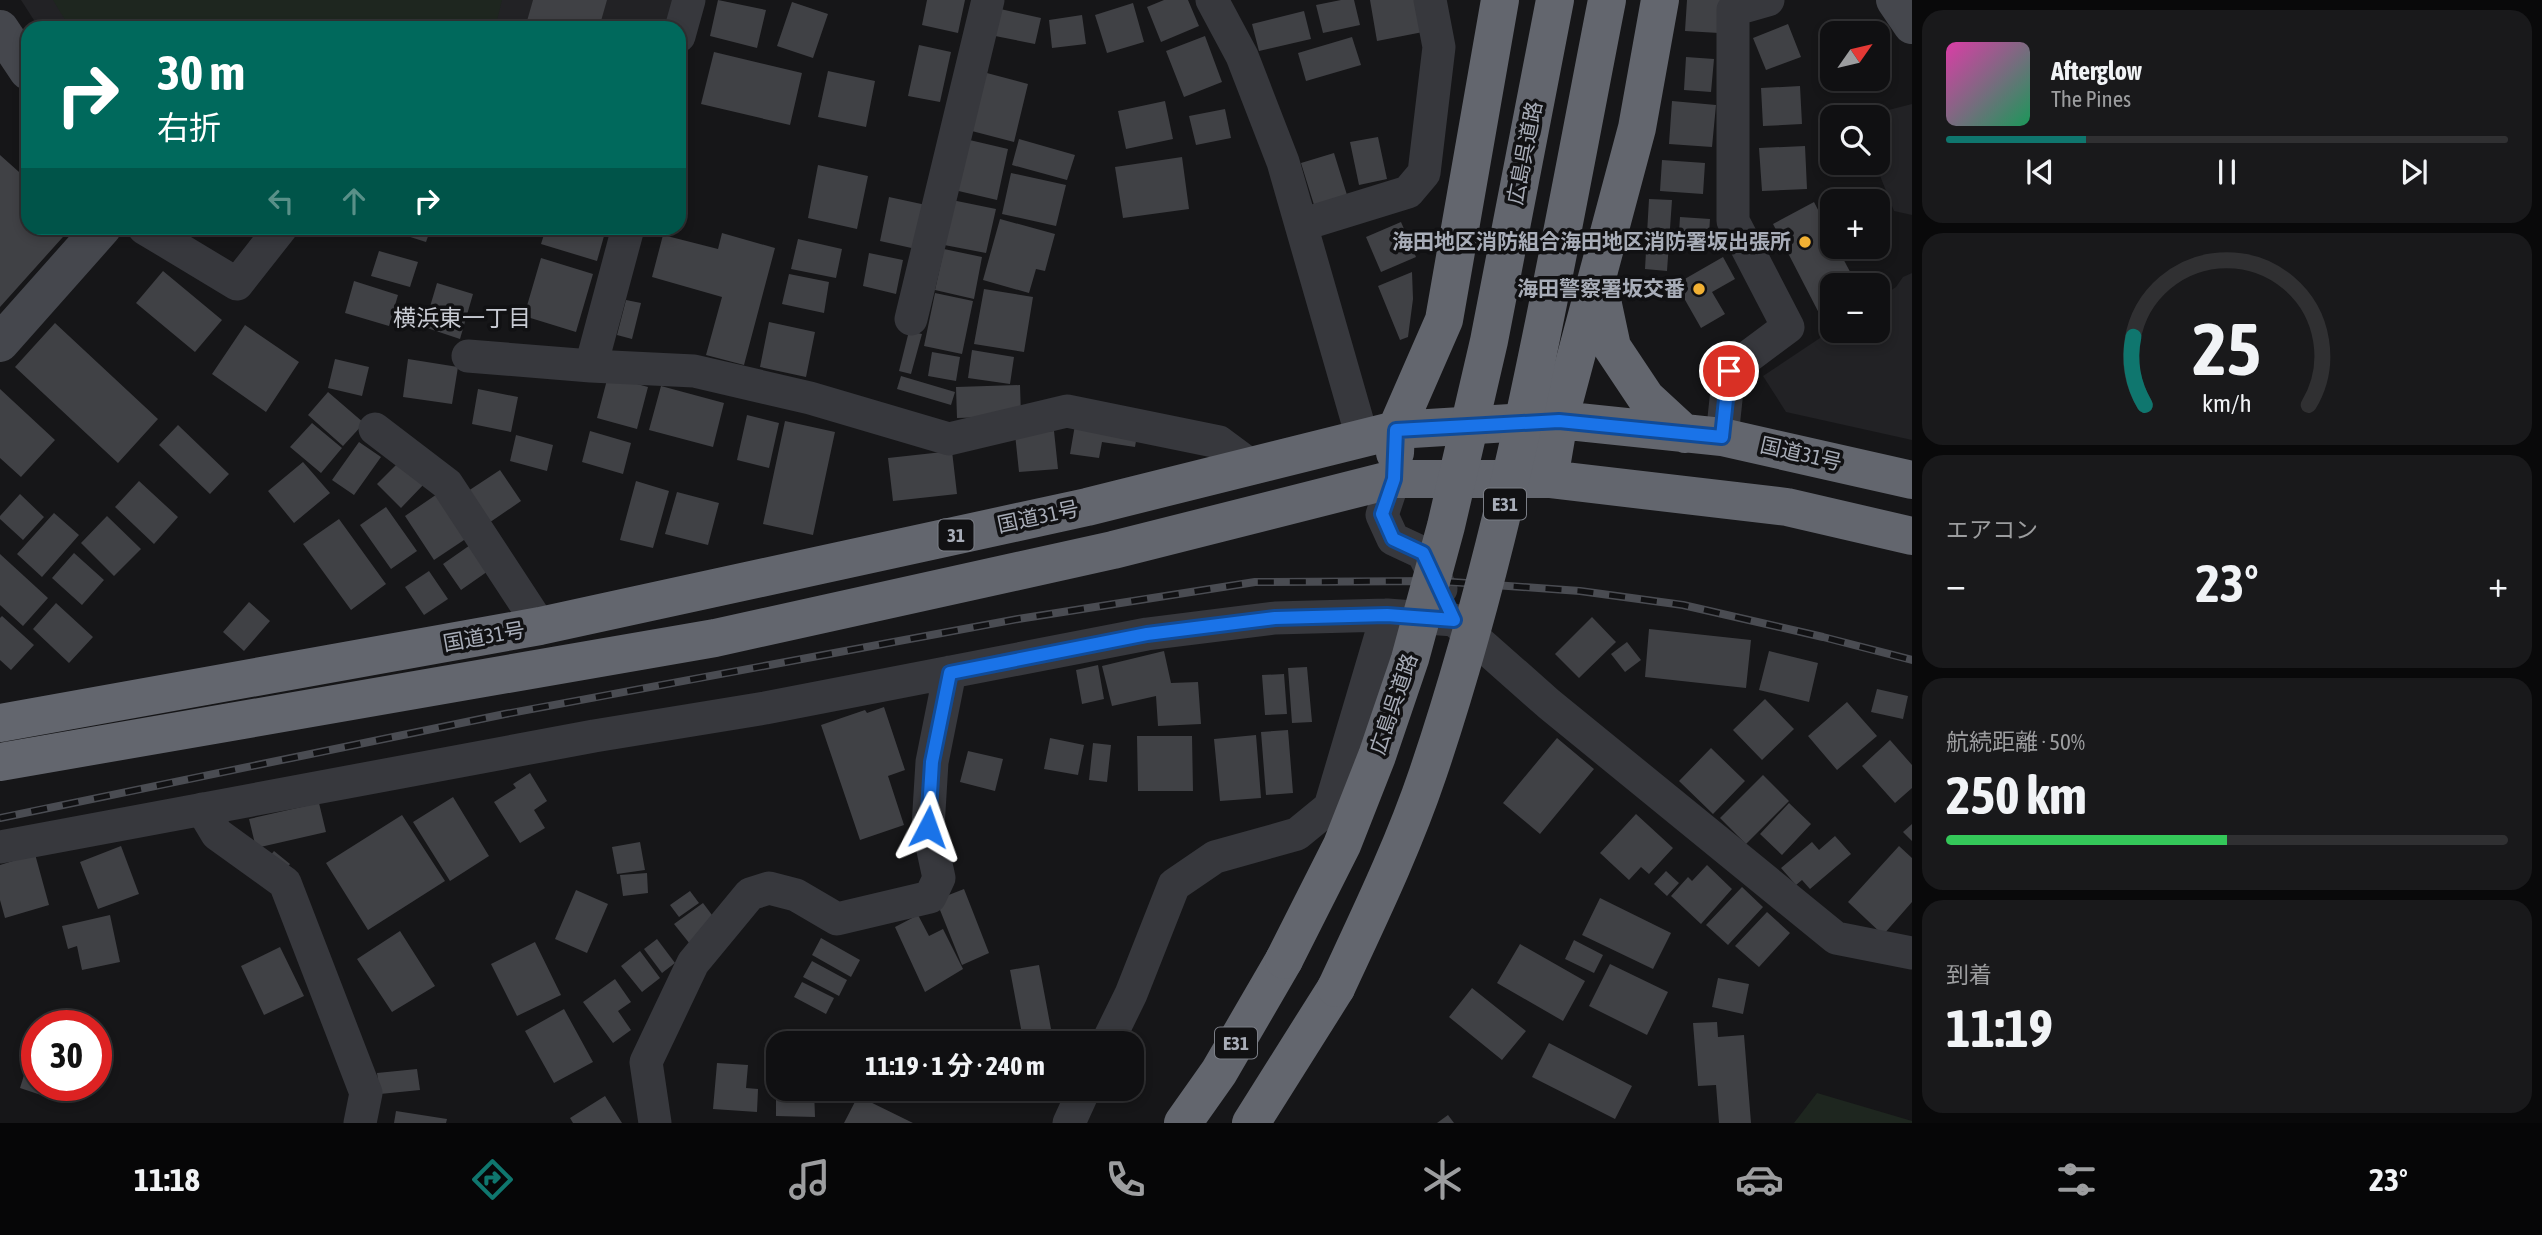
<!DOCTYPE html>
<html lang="ja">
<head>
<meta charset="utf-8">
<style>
	body { margin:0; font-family:"Asap Condensed","Noto Sans JP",sans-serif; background:#19191b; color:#f1f3f6; height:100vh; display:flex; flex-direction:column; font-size:26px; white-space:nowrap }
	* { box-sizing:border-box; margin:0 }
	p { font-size:23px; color:#9c9d9f }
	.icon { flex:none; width:38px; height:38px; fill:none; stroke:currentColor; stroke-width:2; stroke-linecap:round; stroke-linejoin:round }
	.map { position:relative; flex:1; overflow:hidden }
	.panel { display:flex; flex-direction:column; gap:10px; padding:10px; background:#09090a; width:630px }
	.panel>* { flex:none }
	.top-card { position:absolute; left:21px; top:21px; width:665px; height:214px; border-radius:21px; box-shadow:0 4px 10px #0003,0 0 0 2px #303032; background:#00695c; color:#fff; overflow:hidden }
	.needle { width:46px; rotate:56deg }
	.buttons { position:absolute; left:1820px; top:21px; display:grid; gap:14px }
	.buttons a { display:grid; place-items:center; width:70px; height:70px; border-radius:14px; background:#101012; box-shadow:0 4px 10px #0003,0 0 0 2px #303032; font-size:35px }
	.speed { position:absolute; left:21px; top:1010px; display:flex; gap:14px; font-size:35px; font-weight:700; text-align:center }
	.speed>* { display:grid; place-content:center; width:91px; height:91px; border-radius:50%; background:#101012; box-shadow:0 4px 10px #0003,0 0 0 2px #303032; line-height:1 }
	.speed .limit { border:10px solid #d22; background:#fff; color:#111 }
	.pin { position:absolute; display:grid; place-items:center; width:60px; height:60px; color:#fff; margin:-30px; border:4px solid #fff; border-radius:50%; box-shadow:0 2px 7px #0007 }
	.me { position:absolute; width:77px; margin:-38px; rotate:4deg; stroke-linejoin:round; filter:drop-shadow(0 0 5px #0008) }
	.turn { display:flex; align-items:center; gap:24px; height:147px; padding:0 21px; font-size:32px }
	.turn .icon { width:91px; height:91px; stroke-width:2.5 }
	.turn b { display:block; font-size:49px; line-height:60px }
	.lanes { display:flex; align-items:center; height:66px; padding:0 21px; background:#0003; justify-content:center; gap:35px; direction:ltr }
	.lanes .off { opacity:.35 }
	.big { font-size:52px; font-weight:700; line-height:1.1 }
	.panel .tile { flex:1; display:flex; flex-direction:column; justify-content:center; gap:10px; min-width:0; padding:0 24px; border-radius:21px; background:#19191b }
	.panel .dial { align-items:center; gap:0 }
	.dial svg { height:182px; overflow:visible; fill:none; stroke:#303032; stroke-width:7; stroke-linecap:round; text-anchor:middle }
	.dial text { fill:#f1f3f6; stroke:none }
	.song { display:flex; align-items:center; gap:21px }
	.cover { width:84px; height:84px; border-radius:10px; background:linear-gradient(135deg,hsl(320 70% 55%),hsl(150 70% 35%)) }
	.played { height:7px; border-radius:4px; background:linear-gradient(90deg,#0f766e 25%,#303032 25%) }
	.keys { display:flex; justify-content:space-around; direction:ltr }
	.heat { display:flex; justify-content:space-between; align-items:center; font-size:38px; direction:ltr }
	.charge { height:10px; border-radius:5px; background:linear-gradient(90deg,#34c759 50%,#303032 0) }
	.trip { position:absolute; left:766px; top:1031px; width:378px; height:70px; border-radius:21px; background:#101012; box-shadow:0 4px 10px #0003,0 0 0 2px #303032; font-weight:700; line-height:70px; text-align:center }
	.tab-bar { display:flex; height:112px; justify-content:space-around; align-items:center; background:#060607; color:#9c9d9f }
	.tab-bar .icon { width:49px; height:49px }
	.tab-bar .on { color:#0f766e }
	.tab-bar b { font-size:32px; color:#f1f3f6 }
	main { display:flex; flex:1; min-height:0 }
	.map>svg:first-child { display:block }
	.built { fill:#222225 }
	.green { fill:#1e261f }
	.building { fill:#404145 }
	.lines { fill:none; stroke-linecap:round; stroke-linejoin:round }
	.street { stroke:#37383d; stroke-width:33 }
	.secondary { stroke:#45474d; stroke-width:38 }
	.highway { stroke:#63666e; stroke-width:38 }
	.rail-casing { stroke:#4a4c52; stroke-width:8 }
	.rail { stroke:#111113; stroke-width:5; stroke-dasharray:16; stroke-linecap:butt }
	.highway-bridge { stroke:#63666e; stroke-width:38 }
	.route-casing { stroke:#114b97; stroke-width:18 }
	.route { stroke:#1a73e8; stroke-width:12 }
	.poi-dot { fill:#f2b134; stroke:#111113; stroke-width:2.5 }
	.labels { text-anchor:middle; stroke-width:7; stroke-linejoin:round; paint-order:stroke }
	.shield { fill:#111113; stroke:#7b7e86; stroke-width:2 }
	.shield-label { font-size:19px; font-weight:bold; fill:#a8adb8 }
	.street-label { font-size:21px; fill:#a8adb8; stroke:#111113 }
	.poi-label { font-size:21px; font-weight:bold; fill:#a8adb8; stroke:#111113; text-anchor:end }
	.neighbourhood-label { font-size:23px; fill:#c9ccd4; stroke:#111113 }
</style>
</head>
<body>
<main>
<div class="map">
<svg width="1912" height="1123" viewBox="0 0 1912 1123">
	<rect width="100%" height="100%" fill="#161618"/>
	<path class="built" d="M21 0H675L668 28H39Z
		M1912 104V215L1894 211 1875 163H1878V117H1861Z
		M1912 273V440L1786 412 1763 376 1832 330 1878 331V299L1896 287 1903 277Z"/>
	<path class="green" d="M53 0H502L495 28H70Z
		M1817 1093 1912 1121V1123H1794Z"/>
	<path class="building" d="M533 0H607L599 28H525Z
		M718 0 766 10 757 48 710 36Z
		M927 0H965L958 33 922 25Z
		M1164 0H1188L1199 26 1161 42 1147 7Z
		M1341 0H1354L1360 25 1323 33 1316 5Z
		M1370 0H1417L1423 32 1377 41Z
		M1687 0H1721L1719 33 1685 31Z
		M792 2 828 14 813 58 777 46Z
		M1133 3 1144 42 1107 53 1095 15Z
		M996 8 1041 18 1035 44 990 35Z
		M1304 11 1311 39 1259 51 1252 24Z
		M1082 15 1086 44 1052 48 1049 20Z
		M1788 24 1801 57 1766 70 1753 38Z
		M1205 36 1222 82 1184 97 1166 51Z
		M1352 37 1361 65 1306 81 1298 53Z
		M919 45 951 52 940 102 908 96Z
		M714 52 802 73 790 125 701 104Z
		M1686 57 1714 59 1711 92 1684 90Z
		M828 71 875 81 866 127 818 117Z
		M983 72 1028 84 1014 142 968 130Z
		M1800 86 1802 124 1763 126 1761 88Z
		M1165 101 1173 139 1126 149 1118 111Z
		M1672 101 1716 105 1712 147 1669 144Z
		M1225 109 1231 138 1196 145 1189 116Z
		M1378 137 1387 179 1359 185 1350 142Z
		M961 138 1008 149 997 200 950 189Z
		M1019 139 1075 155 1067 180 1012 165Z
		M1805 146 1807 189 1762 191 1759 148Z
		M1334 153 1347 195 1314 205 1301 163Z
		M0 155 28 180V228H71L0 307Z
		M1182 157 1189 209 1123 218 1115 167Z
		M1662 160 1705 163 1703 194 1660 191Z
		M818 165 868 176 857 229 808 218Z
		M1011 173 1066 185 1056 226 1002 214Z
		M889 197 926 205 916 249 880 241Z
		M947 199 996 209 986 253 939 244Z
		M1649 199 1672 200 1667 271 1645 269Z
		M1814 202 1832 237V247H1837L1857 285H1832V311L1821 317 1773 224Z
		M1680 217 1710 219 1708 250 1678 248Z
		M1000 219 1055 234 1045 271 1036 269 1029 293 983 280Z
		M1401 222 1416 257 1381 272 1366 237Z
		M382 228H431L426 242Z
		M546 228 606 229 597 261 541 244Z
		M722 233 775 248 744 365 706 355 722 297 652 277 663 235 718 249Z
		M798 239 842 249 836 278 791 269Z
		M944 249 982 257 974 299 935 290Z
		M379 251 418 262 410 287 371 276Z
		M869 253 903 260 896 294 863 286Z
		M1723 257 1735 279 1712 292 1725 314 1701 328 1676 284Z
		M541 258 593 274 576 332 524 316Z
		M163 271 222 320 195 352 136 303Z
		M1412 272 1413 299 1408 337 1400 340 1378 286Z
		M789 274 829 282 824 313 782 304Z
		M354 281 398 295 389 326 345 313Z
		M437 283 473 294 460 339 424 327Z
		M984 289 1033 297 1024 352 974 344Z
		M935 293 973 301 962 354 924 346Z
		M626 300 641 303 632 339 617 335Z
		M769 322 815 332 806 377 760 367Z
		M55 323 158 419 118 463 15 367Z
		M245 325 299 362 266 412 212 374Z
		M909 331 922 334 911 374 899 371Z
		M972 350 1014 357 1010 384 968 378Z
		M932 352 960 357 956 381 928 376Z
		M335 359 369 367 362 396 328 388Z
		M408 359 458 367 452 404 403 397Z
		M608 376 648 387 637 429 597 418Z
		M901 376 955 392 951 405 897 389Z
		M1020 385 1021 416 957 418 956 387Z
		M661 386 724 403 713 447 649 430Z
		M0 389 55 440 21 477 0 458Z
		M478 389 518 397 511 432 472 424Z
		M328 392 364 423 343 446 308 415Z
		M747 415 779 423 769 468 737 460Z
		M1076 419 1138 429 1135 447 1102 442 1099 458 1070 454Z
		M785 421 835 432 813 535 763 524Z
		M312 423 342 448 321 473 290 447Z
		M178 425 229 474 210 494 159 445Z
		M590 431 631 443 623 474 582 462Z
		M1054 431 1058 469 1019 472 1015 434Z
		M516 435 553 445 547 471 510 461Z
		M359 442 381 457 354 495 332 480Z
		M952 451 957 494 893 501 888 458Z
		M401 460 425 483 401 508 377 484Z
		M303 462 330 493 294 523 268 491Z
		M500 470 521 501 483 527 462 495Z
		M139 481 178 517 154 544 115 507Z
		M636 481 669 491 653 548 620 540Z
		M443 490 473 534 434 560 405 516Z
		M677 492 719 503 708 545 665 534Z
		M20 494 44 517 23 540 0 519V516Z
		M386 507 417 551 391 569 360 525Z
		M54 513 79 535 42 577 17 554Z
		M107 516 141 549 114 576 81 543Z
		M339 519 386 584 351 610 303 544Z
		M473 543 491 569 461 590 443 564Z
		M74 553 104 580 82 605 52 578Z
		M0 554 48 598 23 626 0 605Z
		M429 571 448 599 424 615 405 587Z
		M249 602 270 621 244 651 223 632Z
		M56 603 93 637 69 663 33 629Z
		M2 616 34 645 11 670 0 660V618Z
		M1592 617 1616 642 1579 678 1555 654Z
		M1649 629 1751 640 1746 688 1645 677Z
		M1627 642 1641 660 1625 672 1611 654Z
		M1164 651 1171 683 1198 682 1201 724 1158 726 1156 696 1112 706 1102 666Z
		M1769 651 1818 663 1809 702 1759 690Z
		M1098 665 1104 699 1082 704 1076 670Z
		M1307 667 1312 722 1292 723 1288 668Z
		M1284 674 1287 714 1265 715 1262 675Z
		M1877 689 1908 696 1903 719 1871 712Z
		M1765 699 1794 729 1762 760 1733 730Z
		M1847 702 1877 736 1837 770 1808 736Z
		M884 707 905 770 888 776 904 825 860 840 821 725 865 710 867 713Z
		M1288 730 1293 793 1266 795 1261 732Z
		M1256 735 1261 798 1220 801 1214 739Z
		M1137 736H1192L1193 791H1138Z
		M1050 738 1084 745 1078 775 1044 769Z
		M1557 738 1594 769 1540 834 1503 803Z
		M1890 740 1912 765V788L1895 803 1862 766Z
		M1093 743 1111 745 1107 782 1089 780Z
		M1711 748 1745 781 1713 814 1679 781Z
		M968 751 1003 759 995 791 960 782Z
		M530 773 547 801 534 810 545 828 520 843 494 802 516 788 513 784Z
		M1763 775 1789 801 1746 844 1720 818Z
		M453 797 489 856 450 881 413 822Z
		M319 803 326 832 256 848 249 819Z
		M1789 803 1811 824 1782 855 1760 834Z
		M1636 814 1673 848 1649 874 1641 867 1629 880 1600 853Z
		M402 815 445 881 368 930 326 863Z
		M1912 824V841L1903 832Z
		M1835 836 1851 854 1810 889 1802 880 1796 885 1781 868 1812 842 1819 850Z
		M640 842 645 870 617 874 612 847Z
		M121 846 139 894 98 909 80 862Z
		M1899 846 1912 858V902L1883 935 1848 902Z
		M274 851 290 864 282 874 266 861Z
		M35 854 49 905 5 918 0 900V865Z
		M1707 865 1732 889 1701 924 1671 896 1688 877 1692 881Z
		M1666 871 1679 883 1667 896 1654 884Z
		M647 873 648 893 623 896 620 875Z
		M1742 887 1763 907 1728 945 1706 925Z
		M964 889 989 953 962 965 936 900Z
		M576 890 608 904 587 953 555 939Z
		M690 891 699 903 679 917 670 905Z
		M1600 898 1671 933 1653 969 1582 935Z
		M703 903 718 923 690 944 674 924Z
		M1767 912 1790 933 1759 967 1735 946Z
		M110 915 120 962 82 970 77 946 68 949 62 926Z
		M918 915 929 936 943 929 963 969 925 992 895 927Z
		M400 931 435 986 392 1012 357 959Z
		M821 938 860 960 851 977 812 955Z
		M657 939 675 963 662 973 644 949Z
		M1574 940 1603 955 1594 973 1565 959Z
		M535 942 561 995 517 1016 491 964Z
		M1520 944 1585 981 1563 1021 1497 983Z
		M280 947 304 996 264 1015 241 966Z
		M640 951 660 978 642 992 621 966Z
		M812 961 847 980 839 996 803 977Z
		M1610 964 1668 992 1647 1035 1589 1006Z
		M1039 965 1051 1029 1022 1034 1010 970Z
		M1718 978 1749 984 1743 1014 1712 1007Z
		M615 979 631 1002 618 1011 631 1030 613 1043 583 1002Z
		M802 982 834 998 826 1014 794 997Z
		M1472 988 1526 1031 1502 1060 1449 1017Z
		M564 1009 593 1062 554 1083 525 1031Z
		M1717 1022 1718 1037 1744 1035 1751 1123H1719L1716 1085 1698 1086 1693 1023Z
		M1549 1043 1632 1086 1615 1119 1532 1077Z
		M30 1056 37 1058V1085H65L59 1101 20 1088Z
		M717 1063 748 1065 746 1088 758 1089 757 1112 713 1109Z
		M417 1069 420 1090 380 1094 377 1073Z
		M776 1088 814 1089 815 1117 776 1116Z
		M605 1096 622 1123H573L570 1118Z
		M858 1096 913 1123H844Z
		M396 1111 447 1119 446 1123H394Z
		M1448 1115 1454 1123H1437Z"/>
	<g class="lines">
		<path class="street" d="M1212 0 1242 56 1283 162 1362 437
			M679 36 689 0
			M1301 225 1408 192 1424 173 1439 47 1430 0
			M144 228 237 284 281 228
			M911 319 988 0
			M468 356 591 366 694 371 810 398 949 439 1067 411 1219 442 1250 465
			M591 366 628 228
			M375 429 447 484 540 626
			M1722 437 1729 371 1788 327 1733 221V10L1768 0
			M1394 479 1382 515 1393 539 1423 553 1441 589
			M202 809 217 834 285 883 366 1093 360 1123
			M0 847 594 736 765 708 1147 634 1275 618 1387 615 1454 620 1549 704 1836 938 1912 953
			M1107 1043 1131 994 1174 885 1215 857 1297 834 1330 807 1387 615
			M655 1123 646 1062 693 963 750 894 769 888 796 895 837 919 930 897 939 878 928 827 932 762 950 672
			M1069 1123 1085 1088"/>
		<path class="secondary" d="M1895 0 1912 25
			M0 29 28 71
			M0 343 102 228"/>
		<path class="highway" d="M1599 286 1612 347 1646 398 1685 434
			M1395 453 1396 430 1444 320 1500 0
			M1549 479 1559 420 1637 128 1660 0
			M0 723 540 626 1087 507 1396 430 1559 420 1722 437 1912 480
			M0 762 715 638 1113 550 1394 479H1549L1787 507 1912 536
			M1183 1123 1219 1072 1284 960
			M1251 1123 1336 988"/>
		<defs>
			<path id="rail" d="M0 818 505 714 1018 619 1255 582 1437 581 1580 591 1683 605 1823 637 1912 660"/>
		</defs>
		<use href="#rail" class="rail-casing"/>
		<use href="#rail" class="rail"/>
		<path class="highway-bridge" d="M1284 960 1342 845 1377 756 1410 659 1446 526 1489 341 1555 0
			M1336 988C1369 917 1403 847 1428 773 1513 522 1556 260 1607 0"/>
	</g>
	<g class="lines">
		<defs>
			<path id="route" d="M928 827 932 762 950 673 1147 634 1275 618 1387 615 1454 620 1423 553 1393 539 1382 514 1394 479 1396 430 1559 421 1722 437 1729 371"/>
		</defs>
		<use href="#route" class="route-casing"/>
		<use href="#route" class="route"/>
	</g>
	<g class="poi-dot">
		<circle cx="1805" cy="242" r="7"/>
		<circle cx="1699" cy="289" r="7"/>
	</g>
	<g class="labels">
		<g class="shield">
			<rect x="1484" y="488.5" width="42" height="31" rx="5"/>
			<rect x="938.5" y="519.5" width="35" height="31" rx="5"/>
			<rect x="1215" y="1027.5" width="42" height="31" rx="5"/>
		</g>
		<g class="shield-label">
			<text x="1505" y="511">E31</text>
			<text x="956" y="542">31</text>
			<text x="1236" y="1050">E31</text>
		</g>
		<g class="street-label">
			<text transform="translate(1525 153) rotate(-79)" y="7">広島呉道路</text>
			<text transform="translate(1801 454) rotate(13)" y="7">国道31号</text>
			<text transform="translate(1038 517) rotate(-12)" y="7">国道31号</text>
			<text transform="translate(484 637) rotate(-10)" y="7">国道31号</text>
			<text transform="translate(1394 704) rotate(-71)" y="7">広島呉道路</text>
		</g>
		<g class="poi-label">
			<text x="1791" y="249">海田地区消防組合海田地区消防署坂出張所</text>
			<text x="1685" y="296">海田警察署坂交番</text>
		</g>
		<g class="neighbourhood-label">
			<text x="462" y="326">横浜東一丁目</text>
		</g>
	</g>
</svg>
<div class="buttons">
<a><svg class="needle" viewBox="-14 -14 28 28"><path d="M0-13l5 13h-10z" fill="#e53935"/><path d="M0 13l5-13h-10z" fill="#9c9d9f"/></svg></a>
<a><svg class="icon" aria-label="search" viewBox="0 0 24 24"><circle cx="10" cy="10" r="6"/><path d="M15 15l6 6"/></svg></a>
<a>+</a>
<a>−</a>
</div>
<div class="speed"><div class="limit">30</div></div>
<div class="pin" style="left:1729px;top:371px;background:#d93025"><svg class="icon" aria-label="arrive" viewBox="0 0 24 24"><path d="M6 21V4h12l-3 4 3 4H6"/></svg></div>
<svg class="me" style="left:928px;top:827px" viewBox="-20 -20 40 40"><path d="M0-17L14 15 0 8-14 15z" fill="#1a73e8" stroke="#fff" stroke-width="4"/></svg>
<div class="trip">11:19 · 1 分 · 240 m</div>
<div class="top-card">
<div class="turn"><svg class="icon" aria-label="right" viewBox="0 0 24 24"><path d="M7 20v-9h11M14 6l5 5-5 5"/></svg><div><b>30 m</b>右折</div></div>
<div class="lanes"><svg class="icon off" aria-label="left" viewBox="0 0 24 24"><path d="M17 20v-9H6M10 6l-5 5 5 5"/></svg><svg class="icon off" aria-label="ahead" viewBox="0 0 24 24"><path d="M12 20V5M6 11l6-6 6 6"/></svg><svg class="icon" aria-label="right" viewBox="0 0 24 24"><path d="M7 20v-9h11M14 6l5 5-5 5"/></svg></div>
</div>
</div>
<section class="panel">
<div class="tile">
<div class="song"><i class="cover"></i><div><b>Afterglow</b><p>The Pines</p></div></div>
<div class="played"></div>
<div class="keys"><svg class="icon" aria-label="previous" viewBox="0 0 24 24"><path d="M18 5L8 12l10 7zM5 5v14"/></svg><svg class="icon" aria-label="pause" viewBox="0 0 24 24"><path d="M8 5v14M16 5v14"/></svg><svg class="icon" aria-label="next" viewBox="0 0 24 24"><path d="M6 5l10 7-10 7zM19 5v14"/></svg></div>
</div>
<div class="tile dial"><svg viewBox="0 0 100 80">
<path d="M14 69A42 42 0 1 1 86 69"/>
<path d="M14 69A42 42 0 0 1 9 39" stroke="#0f766e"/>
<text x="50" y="56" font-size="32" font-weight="700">25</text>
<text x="50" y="72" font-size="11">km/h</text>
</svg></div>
<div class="tile"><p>エアコン</p>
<div class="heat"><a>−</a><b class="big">23°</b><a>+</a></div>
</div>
<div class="tile"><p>航続距離 · 50%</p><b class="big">250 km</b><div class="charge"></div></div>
<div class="tile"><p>到着</p><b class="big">11:19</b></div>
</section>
</main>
<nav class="tab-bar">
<b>11:18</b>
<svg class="icon on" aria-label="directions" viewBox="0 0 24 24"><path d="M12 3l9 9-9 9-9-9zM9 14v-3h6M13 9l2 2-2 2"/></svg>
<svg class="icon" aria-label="music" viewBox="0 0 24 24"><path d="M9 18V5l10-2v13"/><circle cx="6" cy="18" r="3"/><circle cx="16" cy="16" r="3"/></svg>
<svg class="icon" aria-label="phone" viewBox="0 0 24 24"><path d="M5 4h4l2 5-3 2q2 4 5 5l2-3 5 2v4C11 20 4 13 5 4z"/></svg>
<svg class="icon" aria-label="climate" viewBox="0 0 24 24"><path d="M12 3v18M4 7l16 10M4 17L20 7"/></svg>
<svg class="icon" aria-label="car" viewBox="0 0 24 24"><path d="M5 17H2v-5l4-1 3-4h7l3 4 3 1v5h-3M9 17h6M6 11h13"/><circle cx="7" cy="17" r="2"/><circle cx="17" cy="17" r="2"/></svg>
<svg class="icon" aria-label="filters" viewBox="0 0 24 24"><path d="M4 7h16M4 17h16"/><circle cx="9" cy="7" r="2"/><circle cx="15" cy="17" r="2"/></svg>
<b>23°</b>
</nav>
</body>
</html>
